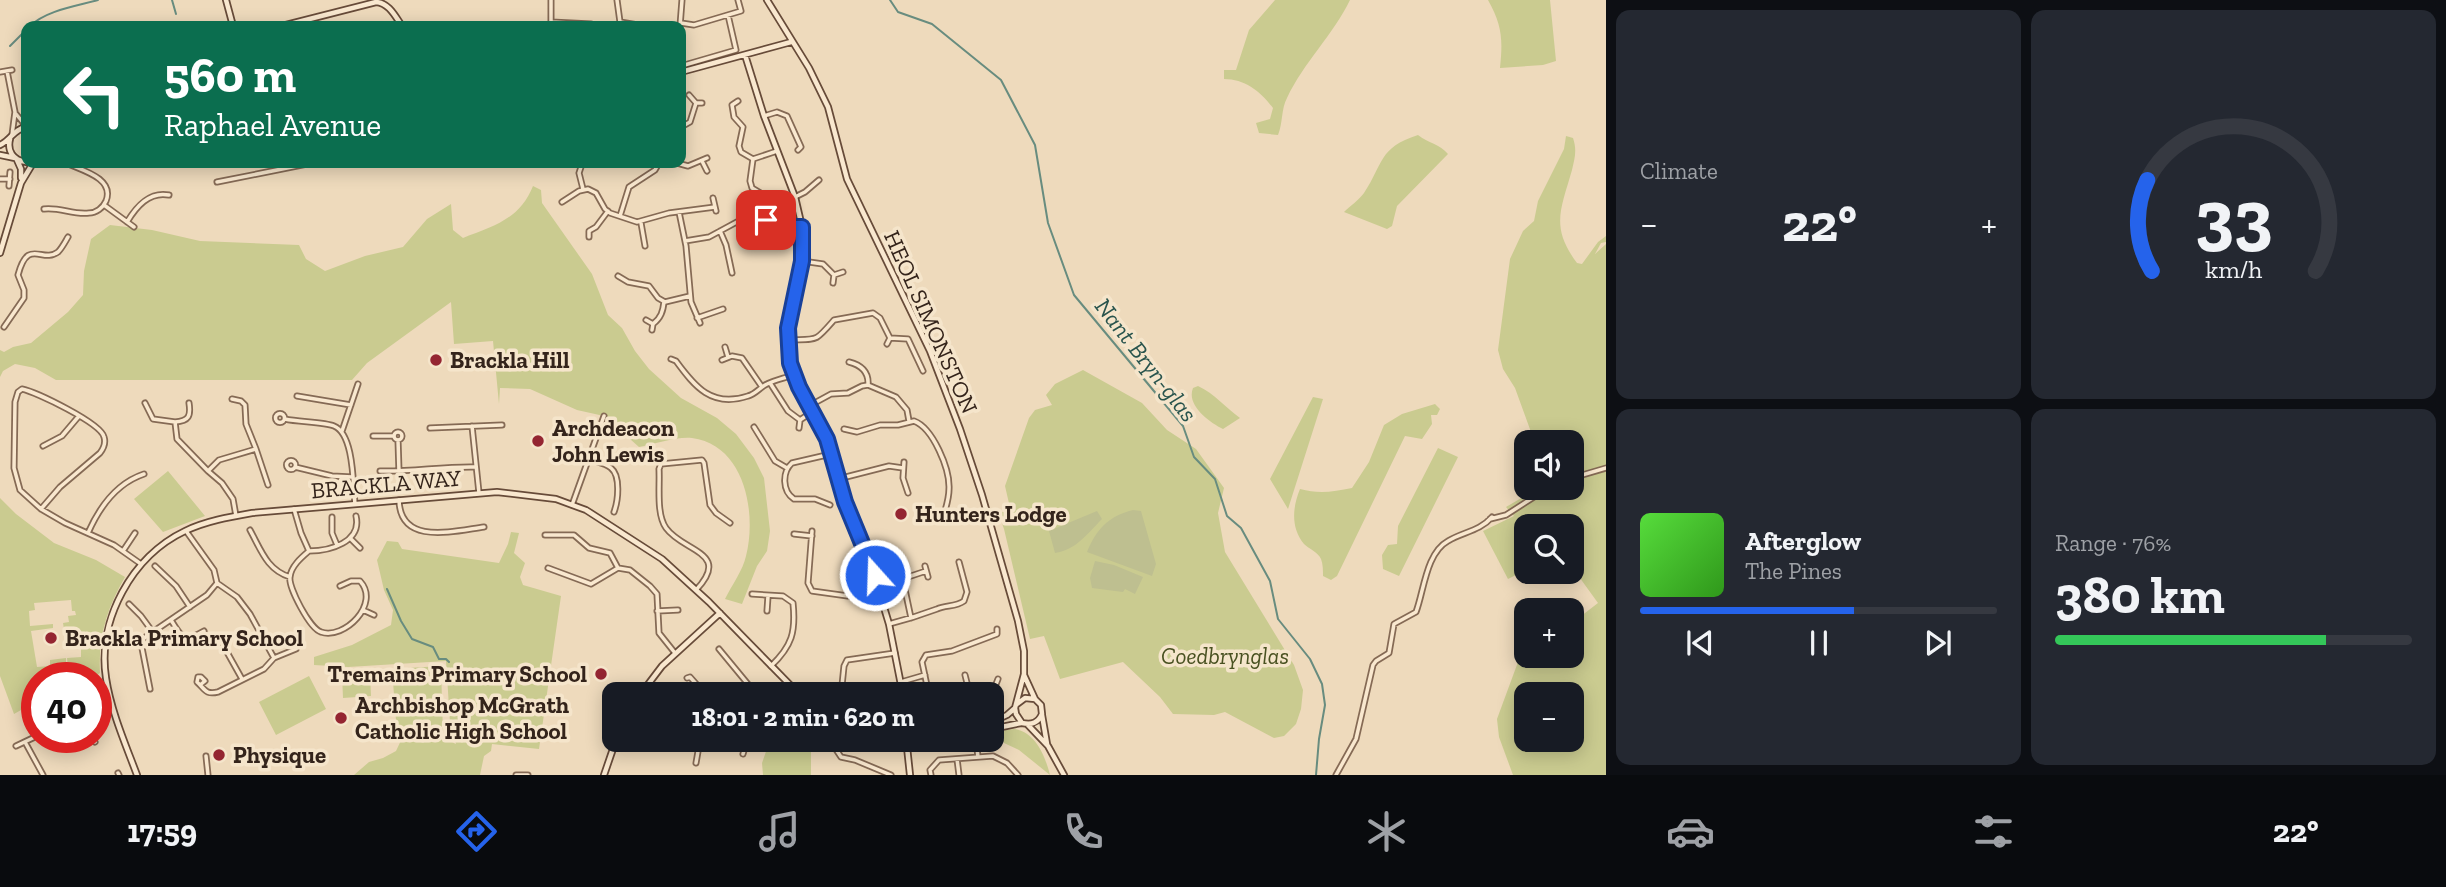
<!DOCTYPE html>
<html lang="en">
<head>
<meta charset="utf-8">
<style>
	body { margin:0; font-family:"Zilla Slab",serif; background:#242831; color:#f1f3f6; height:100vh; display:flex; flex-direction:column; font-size:26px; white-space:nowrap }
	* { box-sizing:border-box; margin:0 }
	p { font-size:23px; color:#9ea1a6 }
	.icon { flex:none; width:38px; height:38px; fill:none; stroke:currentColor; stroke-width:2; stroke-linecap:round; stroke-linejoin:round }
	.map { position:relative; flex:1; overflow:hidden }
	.side { display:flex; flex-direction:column; gap:10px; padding:10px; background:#0d0f14; width:840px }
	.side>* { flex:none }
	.banner { position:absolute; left:21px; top:21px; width:665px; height:147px; border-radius:14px; box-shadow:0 4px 18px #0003; background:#0b6e4f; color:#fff; overflow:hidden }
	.buttons { position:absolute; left:1514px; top:430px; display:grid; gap:14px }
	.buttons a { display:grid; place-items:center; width:70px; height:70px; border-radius:14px; background:#171b24; box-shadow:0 4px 18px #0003; font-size:35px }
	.speed { position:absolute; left:21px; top:662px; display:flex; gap:14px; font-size:35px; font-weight:700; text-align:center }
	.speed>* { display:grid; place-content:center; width:91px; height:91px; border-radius:50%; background:#171b24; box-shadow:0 4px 18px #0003; line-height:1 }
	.speed .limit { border:10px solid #d22; background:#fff; color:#111 }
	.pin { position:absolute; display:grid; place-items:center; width:60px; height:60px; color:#fff; margin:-30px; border-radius:14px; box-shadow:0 4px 10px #0006 }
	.me { position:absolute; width:77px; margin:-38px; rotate:340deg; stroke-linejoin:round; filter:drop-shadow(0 0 5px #0008) }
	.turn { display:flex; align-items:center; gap:24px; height:147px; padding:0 28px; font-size:32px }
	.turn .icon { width:91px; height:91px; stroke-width:2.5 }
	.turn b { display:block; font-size:49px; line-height:60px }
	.big { font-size:52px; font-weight:700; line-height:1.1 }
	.side .card { flex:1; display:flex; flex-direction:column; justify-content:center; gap:10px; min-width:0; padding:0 24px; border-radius:14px; background:#242831 }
	.side .dial { align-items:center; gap:0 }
	.dial svg { height:182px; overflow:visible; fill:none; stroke:#363941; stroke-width:7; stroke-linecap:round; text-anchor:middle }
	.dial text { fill:#f1f3f6; stroke:none }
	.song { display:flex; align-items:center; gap:21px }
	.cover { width:84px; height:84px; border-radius:10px; background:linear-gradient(135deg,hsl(110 70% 55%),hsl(110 70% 35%)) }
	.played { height:7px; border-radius:4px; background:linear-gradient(90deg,#2563eb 60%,#363941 60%) }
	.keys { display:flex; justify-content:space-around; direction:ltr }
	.heat { display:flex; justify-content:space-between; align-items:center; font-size:38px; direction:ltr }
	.charge { height:10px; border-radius:5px; background:linear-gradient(90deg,#34c759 76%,#363941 0) }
	.side .tiles { flex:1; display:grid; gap:10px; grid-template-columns:repeat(2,1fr) }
	.trip { position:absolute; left:602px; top:682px; width:402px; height:70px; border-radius:14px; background:#171b24; box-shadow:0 4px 18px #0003; font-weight:700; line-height:70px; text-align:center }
	.tab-bar { display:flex; height:112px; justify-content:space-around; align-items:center; background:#090b0e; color:#9ea1a6 }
	.tab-bar .icon { width:49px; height:49px }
	.tab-bar .selected { color:#2563eb }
	.tab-bar b { font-size:32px; color:#f1f3f6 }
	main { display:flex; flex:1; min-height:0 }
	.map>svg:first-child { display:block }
	.green { fill:#cacb90; fill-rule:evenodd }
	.cemetery { fill:#bebf90 }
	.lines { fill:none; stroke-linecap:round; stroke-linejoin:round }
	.stream { stroke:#688c7f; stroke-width:2 }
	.street-casing { stroke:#856a55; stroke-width:7 }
	.secondary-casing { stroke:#674b39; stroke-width:8 }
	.street { stroke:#f9e8cf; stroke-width:3.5 }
	.secondary { stroke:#f9e8cf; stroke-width:4.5 }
	.route-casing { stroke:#184099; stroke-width:18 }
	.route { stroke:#2563eb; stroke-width:12 }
	.poi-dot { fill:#942531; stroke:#f5e5cb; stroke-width:2.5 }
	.labels { text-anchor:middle; stroke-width:7; stroke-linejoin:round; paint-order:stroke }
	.street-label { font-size:23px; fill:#34241b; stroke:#f5e5cb }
	.poi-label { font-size:23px; font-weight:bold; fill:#34241b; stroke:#f5e5cb; text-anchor:start }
	.park-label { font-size:23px; font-style:italic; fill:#495121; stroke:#f5e5cb }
	.water-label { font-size:24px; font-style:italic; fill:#29544d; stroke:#f5e5cb }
</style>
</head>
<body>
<main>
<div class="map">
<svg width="1606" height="775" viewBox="0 0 1606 775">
	<rect width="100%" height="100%" fill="#eedabc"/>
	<path class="green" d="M1275 0H1350C1333 35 1304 62 1287 98 1281 109 1283 123 1278 135L1259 133 1256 123 1270 119 1273 108C1260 91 1245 79 1224 79V70H1236L1249 30Z
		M1488 0H1550L1556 61 1543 65 1500 68C1503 39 1502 25 1488 0Z
		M1418 135C1428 143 1440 144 1448 154L1397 206 1392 226 1387 229 1344 212C1350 206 1359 200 1364 193 1384 163 1378 148 1418 135Z
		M1566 136 1573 138C1577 150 1575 157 1572 170 1561 209 1550 227 1577 263L1582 264 1598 242 1606 236V242L1601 243 1595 254 1606 244V775H1513L1499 737 1497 719 1518 662 1526 656H1572V623L1598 603 1572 567V527H1526V570L1508 579 1483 531 1514 516 1506 507 1538 488H1572V443H1535L1515 388 1503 369 1498 350 1510 259 1523 231 1534 221 1538 201 1564 149ZM1526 695H1572V740H1526Z
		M533 186 541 190 542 203 592 274 608 315 622 328 635 351 649 369 681 398 717 418 736 434 754 458 764 478 770 531 767 551 757 566 742 604 725 599C732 585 743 570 746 556 757 513 745 445 692 438 679 436 653 444 639 447L604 416 577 410 530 389 500 388 499 404 493 341 454 344 451 302 367 363 352 380H56L35 368 15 364 3 371 0 377V350L4 352 13 347 31 343 68 312 83 295 84 271 91 239 110 225 152 230 200 241 299 245 306 259 325 271 365 256 403 247 427 219 451 204 453 230 463 238C494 226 520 219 533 186Z
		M1083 370 1142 403 1167 430 1196 449 1224 488 1218 513 1225 552 1294 665 1303 690 1301 709 1296 724 1284 736 1274 738 1225 712 1214 715 1173 714 1160 697 1123 662 1060 679 1044 636 1030 639 1004 529 998 512H1011L1005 486 1029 418 1035 410 1052 405 1046 395 1055 384Z
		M1198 386C1215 394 1225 407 1240 418L1223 429C1209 422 1186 405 1193 388Z
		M1313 397 1323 399 1288 509 1270 479Z
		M1435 404 1440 409 1437 415H1431L1432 424 1422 439 1405 436 1337 576 1331 580 1323 576C1323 571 1323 564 1321 559 1318 552 1309 549 1304 544 1290 527 1293 506 1300 489 1318 494 1333 492 1352 488L1369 462 1384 425 1402 414Z
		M1438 448 1458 457 1399 576 1383 569 1382 555 1388 545 1397 544 1398 526Z
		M168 471 205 516 163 532 134 499Z
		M0 498 16 514 54 543 96 560 125 577C107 608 98 637 100 673L94 677H73L68 668 67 658 81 657V648L95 646 94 638 72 640V636H69L68 628 64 629 63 623 69 622 68 616 76 615 75 611H72L71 600 34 603 35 610 29 611 30 626 53 624V628L31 631 37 667 50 666V660L66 658V668L71 677H37V701L14 714 0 676Z
		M511 532 519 533 514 553 525 563 520 577 523 585 561 596 539 749 492 744 491 751 484 756 480 775H354L369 762 383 758 396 751 404 734 397 733 392 669 441 666 443 735H423L440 737 456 744 450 722 446 661 348 667 314 665V657L352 645 391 625 393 610 384 590 377 560 387 541 398 542 402 549 499 563 508 544Z
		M370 673 371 696 343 698 342 674Z
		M309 676 326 709 276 735 259 702Z
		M1014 729C1035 732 1045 755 1050 775L1019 750 1004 743 999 731Z
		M770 740H811V775H763L762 763Z"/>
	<path class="cemetery" d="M1133 510 1141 511 1156 564 1152 576 1087 552C1096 530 1108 516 1133 510Z
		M1097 511 1102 519C1087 534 1076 550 1055 553L1049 531Z
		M1095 561 1114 565 1143 577 1135 594 1125 589 1123 592 1092 588 1090 578Z"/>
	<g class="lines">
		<path class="stream" d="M172 0 176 14
			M890 0 898 12 932 24 1001 80 1035 145 1048 223 1074 295 1183 426 1194 457 1215 479 1227 516 1241 528 1270 581 1278 619 1310 659 1322 684 1325 705 1319 739 1316 775
			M30 26C47 10 77 6 98 0
			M10 46 26 30
			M387 589 401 621 412 639 433 647 439 659H446L449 662"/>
		<defs>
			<path id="street" d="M551 0V26
				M617 0 620 22 644 26
				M551 22 591 24 590 26
				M681 23 694 25 741 11 738 0
				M680 26 682 0
				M681 66 736 50 728 15
				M7 71 15 112 12 135
				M0 72 12 70
				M689 95 696 103H702
				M738 101 732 105 734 117 743 127 739 146 741 152 753 159 777 151
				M16 114 26 126
				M764 116 777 112 787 116 801 147 798 150
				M681 127 690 122 696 103
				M753 159 750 181 752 188 774 201 773 209
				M702 161 707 171
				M677 163 688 166 707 158
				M581 167 579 173 583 189
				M0 179H10
				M217 182 312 163
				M9 186 10 172
				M795 197 805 192 819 180
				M713 198 716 211
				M562 202 579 191 588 189 596 193 605 209 610 213 637 222 669 213 715 207
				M104 205 134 227
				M44 209C60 207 73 215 89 213 96 213 103 208 106 201 115 178 81 170 66 163
				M679 212 686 246 691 302 700 323
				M620 216 629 187 655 170 659 163
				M127 222C136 207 149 191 169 195
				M641 223 645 246
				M720 231 726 245 732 273
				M589 237V231L596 227 608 211
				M763 237 773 223
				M685 241 709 237 746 217 760 218 782 227H802
				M802 261 823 264 834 275
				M618 276 628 282 649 286 658 298 665 302 690 296
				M833 283 834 275 843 272
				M697 318 723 309
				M646 320 653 324
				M4 327 24 298V290L18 275C28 237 42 264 58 252 62 248 65 242 68 237
				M652 330 653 324C661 318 663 311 664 302
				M890 338 908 339 923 371
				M788 340C818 339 814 343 834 320L873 313 880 318 890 338 887 344
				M725 347 728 357
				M671 359 676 361C695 387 712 408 748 396 756 394 760 387 767 384 775 380 785 378 793 375
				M722 360 732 356 742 358 762 387
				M849 362C861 365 869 372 868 385
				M770 383 788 411 800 420
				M297 396 351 405
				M145 403 153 419 175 422 177 439 208 471 222 483 233 499 236 516
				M809 406 831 394 848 393 862 386 868 385 896 397 907 410 909 421
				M275.5 418a4.5 4.5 0 1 1 9 0a4.5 4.5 0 1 1-9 0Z
				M285 419C298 422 324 422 334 426 354 434 353 484 355 504
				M175 422C189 421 191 416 189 403
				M472 426 479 493
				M754 427 775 461 787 468
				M430 428 502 425
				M799 428 800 420 806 416
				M844 429 857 432 880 425H898L914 421C933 428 950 469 949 489 949 498 946 508 943 517
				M342 431 358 384
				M394 436a4 4 0 1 1 8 0a4 4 0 1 1-8 0Z
				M373 436H394
				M398 440 399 472
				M43 446 62 436 79 416
				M256 449 268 485
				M589 459C596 462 605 463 611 468 621 476 618 501 614 512
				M286.5 465a4.5 4.5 0 1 1 9 0a4.5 4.5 0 1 1-9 0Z
				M904 462 903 478 908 493
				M295 467 332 476 352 477
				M208 471 219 460 256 449 246 424 245 405 241 401 232 399
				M380 471C412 472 444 466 476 467
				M1572 478 1606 468
				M838 479 889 466 903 468
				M399 500C400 546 454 531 484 527
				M572 505 604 416
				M830 505 815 499H794C782 491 782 472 792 463L831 454
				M41 509 60 487 100 453C103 449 106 443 104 437 101 423 36 392 22 389L18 392 15 402 14 468 20 490 41 509 65 523 114 545 141 564
				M294 509 301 533 309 551C302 557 291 566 290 577 288 587 310 629 321 632 344 640 381 604 360 581H351L340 586
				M332 517V533L337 545
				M1490 519 1506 515 1548 488
				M250 530C261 550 267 570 290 577
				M186 531 214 570 217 583 237 597 250 614 274 658 296 649
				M812 531 808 583 812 591 855 597 880 590
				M88 533C99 508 117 483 144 474
				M794 534 812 536
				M545 535H574L589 548 610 553 618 568
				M351 539 360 548
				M123 551 135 533
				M309 551C330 551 362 542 356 516
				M891 557 904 585 911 618
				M155 566 176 586 190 607
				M925 566 928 577
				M548 568 591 584 618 568 630 570 650 586 657 594 659 633 675 653
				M902 579 926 571
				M696 590C732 552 683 552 666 528 656 514 660 486 659 469L661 464 702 460 704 463 710 505 716 513 730 523
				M752 594 783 596 793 603C796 632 792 646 771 666
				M129 604 141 616 152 631
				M363 610 374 615
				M657 611 678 610
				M767 611 768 596
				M171 620C182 638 183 643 204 631
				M889 624C905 620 921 615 937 609 946 605 956 607 964 601L967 592 959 562
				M223 645 242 679
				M719 649 757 695
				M965 675 970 695
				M687 678 690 677 706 695
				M901 682 925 675
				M200 685 205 681 201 677H198L197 682C205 689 205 695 218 692L264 669 274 658
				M150 689 142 648 144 638 207 595 217 583
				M841 695 844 666 847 660 895 653
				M929 695 922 662 926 655 952 651 997 634V629
				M988 695 993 692 998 679
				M79 737 82 743
				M92 737 95 742
				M835 740V748L841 757 855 760 891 775
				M976 740 978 757
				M25 742 43 775
				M16 746 37 736
				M646 748 651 740
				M743 754 747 740
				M206 756 208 775
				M957 759 959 775
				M696 763 700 740
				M118 773 119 775
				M516 775H528
				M931 775 930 770 939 760 993 756 1007 763 1018 775
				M1336 775 1356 739 1373 665 1376 661 1389 653 1394 624 1416 612C1424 591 1426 553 1448 541 1463 532 1480 531 1492 517"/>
			<path id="secondary" d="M226 0 233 26
				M767 0 809 68 828 107 847 179 930 351 960 429 982 495 1018 621 1024 651V674L1015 708 1016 714 1022 723C1032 725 1038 723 1042 714L1041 705 1035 699 1025 698 1017 704
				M282 26 376 2C389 3 395 16 402 26
				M745 55 764 116 795 197 802 227V261L788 328 790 363 799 387 827 439 845 502 870 561 889 624 903 695
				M681 72 791 42
				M10 139C7 151 13 160 26 162
				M0 145C11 140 14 129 26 127
				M0 155 15 158
				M17 160 21 169V178
				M0 253 21 183 33 163
				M1024 675 1035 699
				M640 695 662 666 720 613
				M1042 715 1047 744
				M992 722 1007 715 1015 708
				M1028 725 1048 746 1064 775
				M992 729 1021 723
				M894 740 901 747H907L917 740
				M907 747 910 775
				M137 775C125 743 111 711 106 678 97 620 132 556 185 531 206 521 229 517 252 513L497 492 556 499 586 510 662 559 709 602 800 695
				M604 775 616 740"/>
		</defs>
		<use href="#street" class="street-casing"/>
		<use href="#secondary" class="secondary-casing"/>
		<use href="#street" class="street"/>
		<use href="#secondary" class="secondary"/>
	</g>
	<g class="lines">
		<defs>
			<path id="route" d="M766 220 782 227H802V261L788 328 790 363 799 387 827 439 845 502 875 575"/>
		</defs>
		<use href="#route" class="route-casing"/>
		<use href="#route" class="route"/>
	</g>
	<g class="poi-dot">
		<circle cx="436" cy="360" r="7"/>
		<circle cx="538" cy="441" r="7"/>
		<circle cx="901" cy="514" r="7"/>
		<circle cx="51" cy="638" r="7"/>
		<circle cx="601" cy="674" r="7"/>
		<circle cx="341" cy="718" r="7"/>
		<circle cx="219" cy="755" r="7"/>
	</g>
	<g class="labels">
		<g class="street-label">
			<text transform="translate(931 322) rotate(66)" y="8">HEOL SIMONSTON</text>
			<text transform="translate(386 484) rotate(-5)" y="8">BRACKLA WAY</text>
		</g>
		<g class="poi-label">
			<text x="450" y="368">Brackla Hill</text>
			<text x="552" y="436">Archdeacon<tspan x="552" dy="26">John Lewis</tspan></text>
			<text x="915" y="522">Hunters Lodge</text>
			<text x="65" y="646">Brackla Primary School</text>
			<text x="587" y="682" text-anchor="end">Tremains Primary School</text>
			<text x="355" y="713">Archbishop McGrath<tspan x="355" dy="26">Catholic High School</tspan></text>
			<text x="233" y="763">Physique</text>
		</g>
		<g class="park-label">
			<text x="1225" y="664">Coedbrynglas</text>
		</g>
		<g class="water-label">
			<text transform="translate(1146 360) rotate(52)" y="8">Nant Bryn-glas</text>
		</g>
	</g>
</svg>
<div class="buttons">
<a><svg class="icon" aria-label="sound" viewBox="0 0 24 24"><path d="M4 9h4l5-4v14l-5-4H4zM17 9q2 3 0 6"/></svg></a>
<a><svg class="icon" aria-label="search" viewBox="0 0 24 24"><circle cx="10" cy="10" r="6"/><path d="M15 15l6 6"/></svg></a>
<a>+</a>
<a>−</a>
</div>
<div class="speed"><div class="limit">40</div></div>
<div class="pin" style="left:766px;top:220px;background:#d93025"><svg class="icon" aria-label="arrive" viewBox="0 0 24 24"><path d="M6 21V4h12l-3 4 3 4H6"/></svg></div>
<svg class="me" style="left:875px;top:575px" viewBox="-20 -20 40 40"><circle r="17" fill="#2563eb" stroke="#fff" stroke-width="3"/><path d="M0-11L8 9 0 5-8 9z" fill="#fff"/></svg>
<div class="trip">18:01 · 2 min · 620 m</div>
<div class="banner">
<div class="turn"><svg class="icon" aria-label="left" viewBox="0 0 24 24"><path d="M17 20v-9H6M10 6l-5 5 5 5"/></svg><div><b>560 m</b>Raphael Avenue</div></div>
</div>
</div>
<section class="side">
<div class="tiles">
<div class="card"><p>Climate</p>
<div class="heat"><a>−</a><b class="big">22°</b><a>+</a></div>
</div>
<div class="card dial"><svg viewBox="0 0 100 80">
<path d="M14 69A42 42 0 1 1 86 69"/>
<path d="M14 69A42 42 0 0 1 12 29" stroke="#2563eb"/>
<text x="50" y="56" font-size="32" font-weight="700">33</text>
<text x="50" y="72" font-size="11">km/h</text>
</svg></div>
<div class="card">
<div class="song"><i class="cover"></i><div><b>Afterglow</b><p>The Pines</p></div></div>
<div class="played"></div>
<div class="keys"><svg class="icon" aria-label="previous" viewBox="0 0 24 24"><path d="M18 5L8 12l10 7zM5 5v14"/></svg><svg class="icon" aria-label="pause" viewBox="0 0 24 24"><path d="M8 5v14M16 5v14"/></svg><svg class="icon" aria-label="next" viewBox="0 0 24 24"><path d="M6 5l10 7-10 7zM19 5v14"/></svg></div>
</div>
<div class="card"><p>Range · 76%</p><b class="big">380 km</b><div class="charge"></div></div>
</div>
</section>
</main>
<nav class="tab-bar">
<b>17:59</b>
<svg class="icon selected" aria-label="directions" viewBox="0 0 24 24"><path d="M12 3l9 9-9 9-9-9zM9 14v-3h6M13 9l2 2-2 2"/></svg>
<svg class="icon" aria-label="music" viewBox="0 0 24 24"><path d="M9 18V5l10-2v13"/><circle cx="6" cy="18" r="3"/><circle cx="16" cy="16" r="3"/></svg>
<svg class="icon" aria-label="phone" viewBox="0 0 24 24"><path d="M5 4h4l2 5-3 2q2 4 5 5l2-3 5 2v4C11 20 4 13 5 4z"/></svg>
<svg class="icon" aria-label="climate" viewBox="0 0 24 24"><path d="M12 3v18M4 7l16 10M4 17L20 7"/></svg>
<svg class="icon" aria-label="car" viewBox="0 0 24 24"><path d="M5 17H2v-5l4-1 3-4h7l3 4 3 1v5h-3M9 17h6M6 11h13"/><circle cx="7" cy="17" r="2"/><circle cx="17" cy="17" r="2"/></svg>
<svg class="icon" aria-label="filters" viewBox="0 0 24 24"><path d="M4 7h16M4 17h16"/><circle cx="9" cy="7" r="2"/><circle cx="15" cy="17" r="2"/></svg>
<b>22°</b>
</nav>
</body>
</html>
